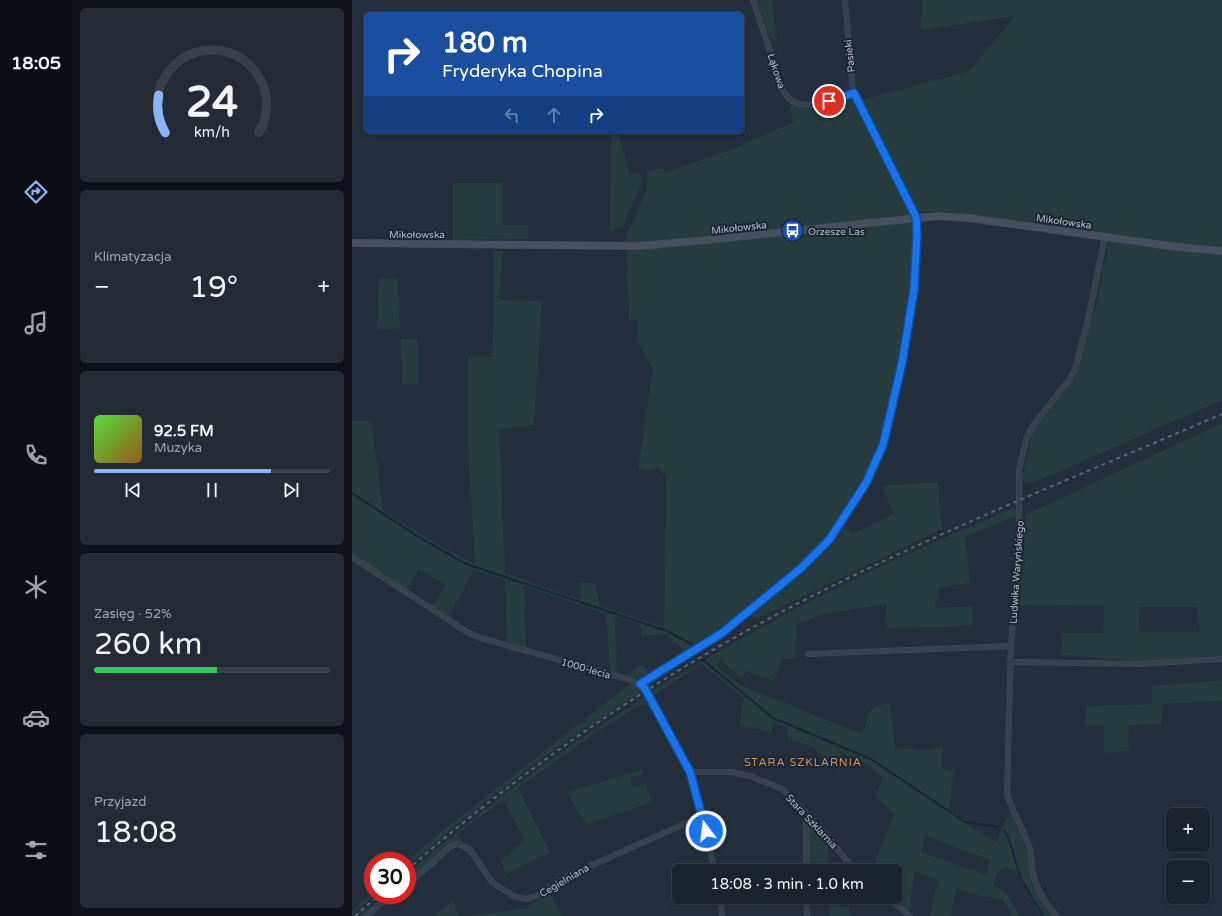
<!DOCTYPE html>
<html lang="pl">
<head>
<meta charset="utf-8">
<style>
	body { margin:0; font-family:"Varela Round",sans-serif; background:#242b36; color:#f1f3f6; height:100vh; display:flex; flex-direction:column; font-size:15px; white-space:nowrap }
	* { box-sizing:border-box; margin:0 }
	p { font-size:13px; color:#a0a4aa }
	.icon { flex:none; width:22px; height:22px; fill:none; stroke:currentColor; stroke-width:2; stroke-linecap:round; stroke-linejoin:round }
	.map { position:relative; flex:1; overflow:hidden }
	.panel { display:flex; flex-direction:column; gap:8px; padding:8px; background:#0f1319; width:280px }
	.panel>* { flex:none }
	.top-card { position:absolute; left:12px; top:12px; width:380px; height:122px; border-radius:6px; box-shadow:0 2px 6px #0003,0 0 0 1px #39404a; background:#1a4fa0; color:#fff; overflow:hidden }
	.controls { position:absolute; left:814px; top:808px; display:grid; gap:8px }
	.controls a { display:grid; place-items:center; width:44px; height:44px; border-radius:6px; background:#1b232e; box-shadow:0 2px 6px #0003,0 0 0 1px #39404a; font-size:20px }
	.speed { position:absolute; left:12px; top:852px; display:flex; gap:8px; font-size:20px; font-weight:700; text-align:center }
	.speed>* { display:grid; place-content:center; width:52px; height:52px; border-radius:50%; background:#1b232e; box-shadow:0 2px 6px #0003,0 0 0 1px #39404a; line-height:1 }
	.speed .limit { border:6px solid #d22; background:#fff; color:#111 }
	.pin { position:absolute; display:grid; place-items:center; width:34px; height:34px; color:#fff; margin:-17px; border:2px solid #fff; border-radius:50%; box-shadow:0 1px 4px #0007 }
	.me { position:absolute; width:44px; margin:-22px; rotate:345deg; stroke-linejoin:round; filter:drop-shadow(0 0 3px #0008) }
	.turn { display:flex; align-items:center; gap:14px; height:84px; padding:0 12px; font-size:18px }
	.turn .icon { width:52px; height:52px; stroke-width:2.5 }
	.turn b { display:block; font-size:28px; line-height:34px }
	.lanes { display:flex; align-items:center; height:38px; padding:0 12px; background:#0003; justify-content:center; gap:20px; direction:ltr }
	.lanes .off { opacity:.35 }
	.big { font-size:30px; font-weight:600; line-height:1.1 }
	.panel .tile { flex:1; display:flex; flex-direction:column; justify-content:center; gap:6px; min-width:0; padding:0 14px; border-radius:6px; background:#242b36 }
	.panel .dial { align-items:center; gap:0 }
	.dial svg { height:104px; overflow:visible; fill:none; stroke:#39404a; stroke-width:7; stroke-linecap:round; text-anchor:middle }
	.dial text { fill:#f1f3f6; stroke:none }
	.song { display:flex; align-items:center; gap:12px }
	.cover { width:48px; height:48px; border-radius:6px; background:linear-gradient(135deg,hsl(110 70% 55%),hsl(30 70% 35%)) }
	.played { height:4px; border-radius:2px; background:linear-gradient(90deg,#8ab4f8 75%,#39404a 75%) }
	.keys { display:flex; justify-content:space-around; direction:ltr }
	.heat { display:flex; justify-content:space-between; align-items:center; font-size:22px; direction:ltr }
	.charge { height:6px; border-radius:3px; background:linear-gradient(90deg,#34c759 52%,#39404a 0) }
	.trip { position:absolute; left:320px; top:864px; width:230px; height:40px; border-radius:6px; background:#1b232e; box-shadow:0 2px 6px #0003,0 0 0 1px #39404a; font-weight:600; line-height:40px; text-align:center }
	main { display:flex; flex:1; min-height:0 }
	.tab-bar { display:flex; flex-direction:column; width:72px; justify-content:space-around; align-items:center; background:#0b0e12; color:#a0a4aa }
	.tab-bar .icon { width:28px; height:28px }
	.tab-bar .active { color:#8ab4f8 }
	.tab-bar b { font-size:18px; color:#f1f3f6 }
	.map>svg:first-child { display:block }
	.green { fill:#263c3f; fill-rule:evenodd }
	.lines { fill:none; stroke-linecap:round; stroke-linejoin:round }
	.stream { stroke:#17263c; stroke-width:2 }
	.street-casing { stroke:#414a57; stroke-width:6 }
	.secondary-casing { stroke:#414a57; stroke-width:8 }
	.street { stroke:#38414e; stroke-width:5 }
	.secondary { stroke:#465061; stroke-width:7 }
	.rail { stroke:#5a6575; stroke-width:2; stroke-dasharray:4 4; stroke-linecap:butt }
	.route-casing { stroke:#114b97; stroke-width:10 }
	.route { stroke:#1a73e8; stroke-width:7 }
	.labels { text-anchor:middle; stroke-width:4; stroke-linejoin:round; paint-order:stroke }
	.street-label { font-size:10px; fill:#b4bcc9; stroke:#1d2633 }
	.poi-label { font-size:10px; fill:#b4bcc9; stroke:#1d2633; text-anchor:start }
	.neighbourhood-label { font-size:11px; letter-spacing:1px; fill:#d59563; stroke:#1d2633 }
</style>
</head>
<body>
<main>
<nav class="tab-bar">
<b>18:05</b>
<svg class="icon active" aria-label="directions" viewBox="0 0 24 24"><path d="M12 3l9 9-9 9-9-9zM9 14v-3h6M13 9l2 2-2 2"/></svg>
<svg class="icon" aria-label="music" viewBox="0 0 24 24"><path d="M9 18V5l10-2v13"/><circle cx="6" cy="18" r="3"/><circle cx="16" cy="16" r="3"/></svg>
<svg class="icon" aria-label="phone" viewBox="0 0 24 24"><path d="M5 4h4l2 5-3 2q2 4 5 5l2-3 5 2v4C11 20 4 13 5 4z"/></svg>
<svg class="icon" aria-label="climate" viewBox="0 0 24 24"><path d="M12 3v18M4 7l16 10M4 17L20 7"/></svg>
<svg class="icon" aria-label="car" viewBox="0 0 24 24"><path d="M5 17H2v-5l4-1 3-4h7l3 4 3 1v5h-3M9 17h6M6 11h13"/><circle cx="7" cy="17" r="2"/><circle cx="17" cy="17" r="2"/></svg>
<svg class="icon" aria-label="filters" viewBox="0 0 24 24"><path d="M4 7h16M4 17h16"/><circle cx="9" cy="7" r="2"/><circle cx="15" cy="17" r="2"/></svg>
</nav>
<section class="panel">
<div class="tile dial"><svg viewBox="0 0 100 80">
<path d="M14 69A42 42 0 1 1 86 69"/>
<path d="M14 69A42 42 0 0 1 9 40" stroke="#8ab4f8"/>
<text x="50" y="56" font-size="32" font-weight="700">24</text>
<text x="50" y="72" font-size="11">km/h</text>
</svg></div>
<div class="tile"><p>Klimatyzacja</p>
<div class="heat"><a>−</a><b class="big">19°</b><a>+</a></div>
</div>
<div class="tile">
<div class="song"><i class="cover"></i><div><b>92.5 FM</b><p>Muzyka</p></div></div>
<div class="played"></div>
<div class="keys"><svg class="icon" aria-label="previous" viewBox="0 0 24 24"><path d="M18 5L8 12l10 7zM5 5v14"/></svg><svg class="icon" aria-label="pause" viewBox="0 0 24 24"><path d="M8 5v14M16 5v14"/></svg><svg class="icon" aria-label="next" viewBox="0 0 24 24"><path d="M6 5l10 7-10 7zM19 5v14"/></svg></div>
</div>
<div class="tile"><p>Zasięg · 52%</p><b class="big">260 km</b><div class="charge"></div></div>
<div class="tile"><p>Przyjazd</p><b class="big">18:08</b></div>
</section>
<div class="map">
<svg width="870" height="916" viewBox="0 0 870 916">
	<rect width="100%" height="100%" fill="#242f3e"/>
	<path class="green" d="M404 0H420L425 40 419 41Z
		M570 0H870V400L681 483 670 480 681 429 722 377 744 306 758 236 609 213 559 211 562 239 558 292 554 326 541 395 529 445 521 467 488 520 500 534 542 514 530 486 586 482 590 529 405 619 393 612 369 631 290 678 273 675 291 664 297 672 332 650 312 634 290 636 288 624 263 616 265 673 258 670 254 614 172 586 174 648 155 642 153 580 122 570 97 616 80 606 94 585 67 569 54 590 0 554V421H19L31 511 94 549 123 564 116 449V356L140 357 142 316V251H151L147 300 190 301 182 425 147 429 153 573 229 600 228 582 243 583 248 606 312 627 314 476 306 468 293 471 286 469 301 369 285 341 286 319 277 320 274 237 295 189V171L310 168 313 173 378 150 442 122 438 112V106L442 105C456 115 478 103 493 99L501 102 615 72 620 68 663 16 569 30Z
		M259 132H266L278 175 288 173 290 183 270 227 258 231Z
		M101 183H151V225H176V239L101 240Z
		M27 278H46L48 328 25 330Z
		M49 339H66V384H50Z
		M870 423V656L786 661 709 655 711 633H751L752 606 666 605 673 515ZM787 607H845L848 632H788Z
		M664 507V516L613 537 618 583 587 587 583 608 621 606 620 626 535 628 534 604 470 614 445 624 443 658 430 659 422 681 394 671 389 678 369 660 364 665 388 685 510 734C519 715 513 706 538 703L543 749 555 748 567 751 591 747 590 768 602 771 597 809 613 820 618 827 644 842 655 818 659 815 669 834 676 855 680 882 692 905 701 916 688 915 663 871 655 867C644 871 643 875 642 886L654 893 667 916H660L651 899 624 895 604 888 599 916H578L586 880 563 871 557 911 540 897H543V871H519L542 815 523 795 531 778 516 765 491 754 487 770 460 746 436 739 435 727 421 722 420 732 388 725 391 698 350 664 301 696 298 692C359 656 421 620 484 588 543 559 603 533 664 507ZM574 836 638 860 634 875 569 852Z
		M870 680V701L809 704 810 724 776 725 777 751 752 753V726H733L734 706 800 704V686Z
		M279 683 286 686 291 691C266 707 240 724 215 741 159 780 106 823 55 867V862L78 841Z
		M295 696 328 756V760L298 706 288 705 249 729 166 788 198 852 154 874 149 861 173 840 151 800 105 834 111 841 98 843 55 882V874C130 809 210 748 295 696Z
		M290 770 291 774 279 777 281 788 294 784 300 802 235 824 224 809 215 792Z
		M458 822 476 844V871H456V824Z
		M196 891 210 916H116L176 908Z
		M21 892V895H23L0 915V911Z
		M31 895H38L12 916H7Z
		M101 900 107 916H82Z
		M477 904 498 907 497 916H478Z"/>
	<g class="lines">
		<path class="stream" d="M0 493 65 536 114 564 315 631 343 646
			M345 651 348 655
			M351 660 421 718 519 759 613 822 646 827
			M652 830 656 837 669 879 691 916"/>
		<defs>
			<path id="street" d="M401 0 431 90C446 118 478 100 501 93
				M0 557 115 632 129 638 279 680 291 686 338 772 363 871
				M456 654 659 646
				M658 662 786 664 870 659
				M288 684 370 633 464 555C489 526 514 492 528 456 535 436 538 415 543 394 556 337 569 276 564 217L501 93 493 0
				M338 772H379L398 776 430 789 467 826 503 871
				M454 871V814
				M55 884 75 868 96 848 102 845 107 844 118 850 140 882 163 897 175 899 184 896 218 875 350 816
				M368 897 370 916
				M454 897 455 916
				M535 897 558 916
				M14 916 40 895
				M705 916C694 905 686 891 682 877 679 868 680 858 678 849 672 829 660 813 655 793L659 646 667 536V469L675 437 682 424 717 380 723 369 736 320 753 237"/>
			<path id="secondary" d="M0 243 286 246 355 240 585 216 617 218 826 247 870 251"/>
		</defs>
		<use href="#street" class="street-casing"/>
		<use href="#secondary" class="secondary-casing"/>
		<use href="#street" class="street"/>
		<use href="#secondary" class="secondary"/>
		<path class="rail" d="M55 870C172 768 302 678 439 607 579 534 726 476 870 414
			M3 916 27 895"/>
	</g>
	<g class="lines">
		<defs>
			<path id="route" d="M354 831 338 772 292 687 288 684 370 633 448 569 477 540 514 483 531 445 550 363 562 290 565 234 564 217 502 93 477 101"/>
		</defs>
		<use href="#route" class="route-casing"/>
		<use href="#route" class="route"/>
	</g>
	<defs>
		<symbol id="bus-disc" viewBox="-11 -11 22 22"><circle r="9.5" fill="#1a4fb4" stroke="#1d2633"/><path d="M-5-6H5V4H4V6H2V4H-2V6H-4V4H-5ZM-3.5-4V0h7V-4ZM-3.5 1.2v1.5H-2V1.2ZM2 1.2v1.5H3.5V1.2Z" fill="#fff"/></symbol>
	</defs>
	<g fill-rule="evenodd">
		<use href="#bus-disc" x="428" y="218" width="25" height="25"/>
	</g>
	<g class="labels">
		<g class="street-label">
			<text transform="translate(497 56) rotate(-96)" y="4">Pasieki</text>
			<text transform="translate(425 71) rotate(72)" y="4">Łąkowa</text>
			<text transform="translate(712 221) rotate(8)" y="4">Mikołowska</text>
			<text transform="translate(387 227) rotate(-6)" y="4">Mikołowska</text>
			<text x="65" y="238">Mikołowska</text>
			<text transform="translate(664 572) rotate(-86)" y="4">Ludwika Waryńskiego</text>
			<text transform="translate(234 668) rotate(16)" y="4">1000-lecia</text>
			<text transform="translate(460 821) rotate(47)" y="4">Stara Szklarnia</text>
			<text transform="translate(212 880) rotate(-30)" y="4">Cegielniana</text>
		</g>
		<g class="poi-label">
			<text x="456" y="235">Orzesze Las</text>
		</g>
		<g class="neighbourhood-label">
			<text x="451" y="766">STARA SZKLARNIA</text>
		</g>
	</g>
</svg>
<div class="controls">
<a>+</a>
<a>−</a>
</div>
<div class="speed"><div class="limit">30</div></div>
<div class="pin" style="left:477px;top:101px;background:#d93025"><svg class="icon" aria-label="arrive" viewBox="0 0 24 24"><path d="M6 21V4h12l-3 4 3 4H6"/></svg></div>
<svg class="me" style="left:354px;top:831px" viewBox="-20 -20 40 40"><circle r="17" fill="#1a73e8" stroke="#fff" stroke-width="3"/><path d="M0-11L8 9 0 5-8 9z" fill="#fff"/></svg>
<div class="trip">18:08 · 3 min · 1.0 km</div>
<div class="top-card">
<div class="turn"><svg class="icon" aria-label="right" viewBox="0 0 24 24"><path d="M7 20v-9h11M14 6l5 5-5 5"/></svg><div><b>180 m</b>Fryderyka Chopina</div></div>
<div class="lanes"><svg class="icon off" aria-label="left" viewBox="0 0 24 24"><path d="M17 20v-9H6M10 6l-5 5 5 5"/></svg><svg class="icon off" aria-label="ahead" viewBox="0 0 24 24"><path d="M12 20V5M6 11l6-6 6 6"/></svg><svg class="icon" aria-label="right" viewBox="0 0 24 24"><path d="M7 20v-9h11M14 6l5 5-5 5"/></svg></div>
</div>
</div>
</main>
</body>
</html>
